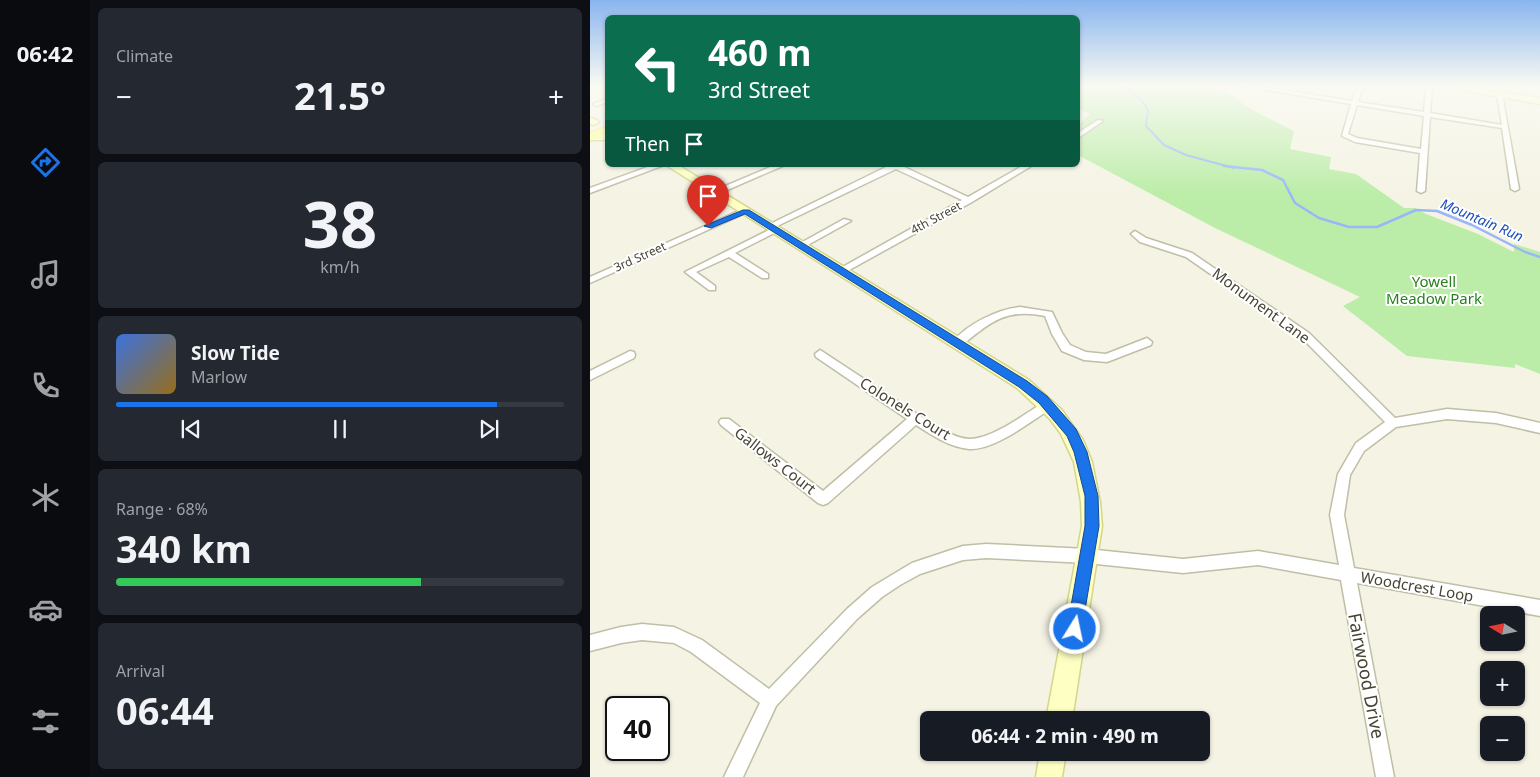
<!DOCTYPE html>
<html lang="en">
<head>
<meta charset="utf-8">
<style>
	body { margin:0; font-family:"Noto Sans",sans-serif; background:#242831; color:#f1f3f6; height:100vh; display:flex; flex-direction:column; font-size:19px; white-space:nowrap }
	* { box-sizing:border-box; margin:0 }
	p { font-size:16px; color:#9ea1a6 }
	.icon { flex:none; width:28px; height:28px; fill:none; stroke:currentColor; stroke-width:2; stroke-linecap:round; stroke-linejoin:round }
	.map { position:relative; flex:1; overflow:hidden }
	.sheet { display:flex; flex-direction:column; gap:8px; padding:8px; background:#0d0f14; width:500px }
	.sheet>* { flex:none }
	.top-card { position:absolute; left:15px; top:15px; width:475px; height:152px; border-radius:8px; box-shadow:0 1px 4px #0004; background:#0b6e4f; color:#fff; overflow:hidden }
	.needle { width:32px; rotate:280deg }
	.buttons { position:absolute; left:890px; top:606px; display:grid; gap:10px }
	.buttons a { display:grid; place-items:center; width:45px; height:45px; border-radius:8px; background:#171b24; box-shadow:0 1px 4px #0004; font-size:25px }
	.speed { position:absolute; left:15px; top:696px; display:flex; gap:10px; font-size:25px; font-weight:700; text-align:center }
	.speed>* { display:grid; place-content:center; width:65px; height:65px; border-radius:50%; background:#171b24; box-shadow:0 1px 4px #0004; line-height:1 }
	.speed .limit { border:2px solid #111; border-radius:8px; background:#fff; color:#111 }
	.pin { position:absolute; display:grid; place-items:center; width:42px; height:42px; color:#fff; margin:-51px -21px; border-radius:50% 50% 50% 0; rotate:-45deg; box-shadow:0 0 5px #0007 }
	.pin .icon { rotate:45deg }
	.me { position:absolute; width:55px; margin:-28px; rotate:10deg; stroke-linejoin:round; filter:drop-shadow(0 0 4px #0008) }
	.turn { display:flex; align-items:center; gap:18px; height:105px; padding:0 20px; font-size:22px }
	.turn .icon { width:65px; height:65px; stroke-width:2.5 }
	.turn b { display:block; font-size:35px; line-height:42px }
	.then { display:flex; align-items:center; height:48px; padding:0 20px; background:#0003; gap:10px; font-size:19px }
	.big { font-size:38px; font-weight:700; line-height:1.1 }
	.sheet .widget { flex:1; display:flex; flex-direction:column; justify-content:center; gap:8px; min-width:0; padding:0 18px; border-radius:8px; background:#242831 }
	.sheet .dial { align-items:center; gap:0 }
	.dial b { font-size:65px; line-height:1 }
	.song { display:flex; align-items:center; gap:15px }
	.cover { width:60px; height:60px; border-radius:8px; background:linear-gradient(135deg,hsl(220 70% 55%),hsl(40 70% 35%)) }
	.played { height:5px; border-radius:2px; background:linear-gradient(90deg,#1a73e8 85%,#363941 85%) }
	.keys { display:flex; justify-content:space-around; direction:ltr }
	.heat { display:flex; justify-content:space-between; align-items:center; font-size:28px; direction:ltr }
	.charge { height:8px; border-radius:4px; background:linear-gradient(90deg,#34c759 68%,#363941 0) }
	.trip { position:absolute; left:330px; top:711px; width:290px; height:50px; border-radius:8px; background:#171b24; box-shadow:0 1px 4px #0004; font-weight:700; line-height:50px; text-align:center }
	main { display:flex; flex:1; min-height:0 }
	.menu { display:flex; flex-direction:column; width:90px; justify-content:space-around; align-items:center; background:#090b0e; color:#9ea1a6 }
	.menu .icon { width:35px; height:35px }
	.menu .on { color:#1a73e8 }
	.menu b { font-size:22px; color:#f1f3f6 }
	.map>svg:first-child { display:block }
	.green { fill:#bbeda8 }
	.lines { fill:none; stroke-linecap:round; stroke-linejoin:round }
	.stream-far1 { stroke:#99b7f8; stroke-width:2 }
	.stream { stroke:#99b7f8; stroke-width:2.5 }
	.street-casing { stroke:#c0bea5; stroke-width:3 }
	.secondary-casing { stroke:#d5d58c; stroke-width:3 }
	.primary-casing { stroke:#f0ec55; stroke-width:2 }
	.street { fill:#fff; fill-rule:evenodd }
	.secondary { fill:#fdffc3; fill-rule:evenodd }
	.primary { fill:#fffe92; fill-rule:evenodd }
	.route { fill:#1a73e8; stroke:#114b97 }
	.labels { text-anchor:middle; stroke-width:4; stroke-linejoin:round; paint-order:stroke }
	.far-street-label { font-size:12px; fill:#474433; stroke:#fff }
	.far-water-label { font-size:14px; font-style:italic; fill:#2151be; stroke:#fff }
	.park-label { font-size:15px; fill:#2a7e20; stroke:#fff }
	.street-label { font-size:15px; fill:#474433; stroke:#fff }
	.near-street-label { font-size:18px; fill:#474433; stroke:#fff }
</style>
</head>
<body>
<main>
<nav class="menu">
<b>06:42</b>
<svg class="icon on" aria-label="directions" viewBox="0 0 24 24"><path d="M12 3l9 9-9 9-9-9zM9 14v-3h6M13 9l2 2-2 2"/></svg>
<svg class="icon" aria-label="music" viewBox="0 0 24 24"><path d="M9 18V5l10-2v13"/><circle cx="6" cy="18" r="3"/><circle cx="16" cy="16" r="3"/></svg>
<svg class="icon" aria-label="phone" viewBox="0 0 24 24"><path d="M5 4h4l2 5-3 2q2 4 5 5l2-3 5 2v4C11 20 4 13 5 4z"/></svg>
<svg class="icon" aria-label="climate" viewBox="0 0 24 24"><path d="M12 3v18M4 7l16 10M4 17L20 7"/></svg>
<svg class="icon" aria-label="car" viewBox="0 0 24 24"><path d="M5 17H2v-5l4-1 3-4h7l3 4 3 1v5h-3M9 17h6M6 11h13"/><circle cx="7" cy="17" r="2"/><circle cx="17" cy="17" r="2"/></svg>
<svg class="icon" aria-label="filters" viewBox="0 0 24 24"><path d="M4 7h16M4 17h16"/><circle cx="9" cy="7" r="2"/><circle cx="15" cy="17" r="2"/></svg>
</nav>
<section class="sheet">
<div class="widget"><p>Climate</p>
<div class="heat"><a>−</a><b class="big">21.5°</b><a>+</a></div>
</div>
<div class="widget dial"><b>38</b><p>km/h</p></div>
<div class="widget">
<div class="song"><i class="cover"></i><div><b>Slow Tide</b><p>Marlow</p></div></div>
<div class="played"></div>
<div class="keys"><svg class="icon" aria-label="previous" viewBox="0 0 24 24"><path d="M18 5L8 12l10 7zM5 5v14"/></svg><svg class="icon" aria-label="pause" viewBox="0 0 24 24"><path d="M8 5v14M16 5v14"/></svg><svg class="icon" aria-label="next" viewBox="0 0 24 24"><path d="M6 5l10 7-10 7zM19 5v14"/></svg></div>
</div>
<div class="widget"><p>Range · 68%</p><b class="big">340 km</b><div class="charge"></div></div>
<div class="widget"><p>Arrival</p><b class="big">06:44</b></div>
</section>
<div class="map">
<svg width="950" height="777" viewBox="0 0 950 777">
	<rect width="100%" height="100%" fill="#f4f3e4"/>
	<path class="green" d="M488 86H617L644 97 664 111 704 131 700 149 741 157 739 169 766 174 814 208H825L836 214 888 234 924 252V244L950 252V374L925 364V368L817 356 753 306 770 297 625 228 488 155V125L500 114 488 108Z"/>
	<g class="lines">
		<path class="stream-far1" d="M530 86C543 90 551 98 558 110L556 126 574 145 596 155 644 168"/>
		<path class="stream" d="M634 166 672 170 693 180 705 203 729 218 759 227H787L826 210 847 211 882 225 935 252 950 257"/>
		<defs>
			<path id="street" d="M652 86H667L762 101 767 86H773L768 102 834 112 836 86H842L840 113 912 125 907 95 912 94 929 189 925 191 921 189 912 128 840 117 835 191 831 193 827 191 830 153 765 142 752 136 761 104ZM767 105 834 116 831 149 767 138 758 134Z
				M18 98V102L6 106 3 104Z
				M508 120 513 121 488 138V133Z
				M63 165H74L0 193V188Z
				M185 165H195L128 194 121 192Z
				M300 165H310L378 197 434 165H443L382 202 252 274 247 271 249 269 372 200 306 169 183 228 176 226Z
				M153 209 160 211 0 283V277Z
				M254 219 261 221 214 247 211 248 207 245Z
				M183 228H189L190 230 145 253 178 274V278H172L139 257 106 272 125 286V290H119L95 272Z
				M545 231 556 238 602 253 719 333 805 418 857 409 906 413 950 423V433L906 423 857 419 806 427 774 451 760 475 754 515 764 568 950 600V616L767 583 804 777H786L751 580 668 565 593 573 497 563 396 558 373 560 330 574 310 585 292 597 267 619 186 706 153 777H134L170 703 101 652 84 643 52 640 31 643 0 651V635L31 627 52 624 84 627 112 640 179 689 257 609 282 587 322 563 373 546 396 544 497 549 593 559 668 551 749 565 740 515 748 474 766 443 795 422 711 337 596 257 550 242 541 234Z
				M430 307 462 312 472 333 480 345 496 352 516 354 557 338 562 342 561 345 517 362 494 360 472 351 462 334 455 316C415 308 401 322 371 346L367 347 362 343C375 325 408 309 430 307Z
				M230 350 353 431C362 434 370 439 380 439 402 439 435 414 454 402H462L464 405 462 408C441 421 404 451 379 449 359 447 342 435 326 425L238 503 233 505 228 503 131 425 129 422 131 419H139L233 491 317 419 226 357 225 354Z
				M40 351 44 352 45 355 44 358 0 380V371Z"/>
			<path id="secondary" d="M849 86H870L950 98V104Z
				M0 118 7 120 9 122 4 125 0 124Z
				M0 134H18V140H0Z
				M76 165H88L439 380 472 410 493 440 502 462 510 502 512 526 482 720H456L492 526 491 502 484 462 471 434 460 419 427 388Z
				M450 752H476L472 777H446Z"/>
			<path id="primary" d="M18 126V133L0 140V133Z"/>
		</defs>
		<use href="#street" class="street-casing"/>
		<use href="#secondary" class="secondary-casing"/>
		<use href="#primary" class="primary-casing"/>
		<use href="#street" class="street"/>
		<use href="#secondary" class="secondary"/>
		<use href="#primary" class="primary"/>
	</g>
	<linearGradient id="sky" x2="0" y2="1"><stop stop-color="#88b5ee"/><stop offset="0.44" stop-color="#fafaf3"/><stop offset="1" stop-color="#fafaf3" stop-opacity="0"/></linearGradient>
	<rect width="950" height="195" fill="url(#sky)"/>
	<path class="route" d="M153 210H159L437 381 457 396 486 429 497 452 508 496 509 526 491 634 485 637 479 634 477 629 495 526V496L484 452 477 436 449 403 429 387 155 214 121 228 114 226Z"/>
	<g class="labels">
		<g class="far-street-label">
			<text transform="translate(346 218) rotate(-28)" y="4">4th Street</text>
			<text transform="translate(50 257) rotate(-24)" y="4">3rd Street</text>
		</g>
		<g class="far-water-label">
			<text transform="translate(892 220) rotate(23)" y="5">Mountain Run</text>
		</g>
		<g class="park-label">
			<text x="844" y="287">Yowell<tspan x="844" dy="17">Meadow Park</tspan></text>
		</g>
		<g class="street-label">
			<text transform="translate(671 306) rotate(36)" y="5">Monument Lane</text>
			<text transform="translate(315 409) rotate(32)" y="5">Colonels Court</text>
			<text transform="translate(185 461) rotate(38)" y="5">Gallows Court</text>
			<text transform="translate(827 587) rotate(10)" y="5">Woodcrest Loop</text>
		</g>
		<g class="near-street-label">
			<text transform="translate(776 676) rotate(79)" y="6">Fairwood Drive</text>
		</g>
	</g>
</svg>
<div class="buttons">
<a><svg class="needle" viewBox="-14 -14 28 28"><path d="M0-13l5 13h-10z" fill="#e53935"/><path d="M0 13l5-13h-10z" fill="#9ea1a6"/></svg></a>
<a>+</a>
<a>−</a>
</div>
<div class="speed"><div class="limit">40</div></div>
<div class="pin" style="left:118px;top:226px;background:#d93025"><svg class="icon" aria-label="arrive" viewBox="0 0 24 24"><path d="M6 21V4h12l-3 4 3 4H6"/></svg></div>
<svg class="me" style="left:485px;top:629px" viewBox="-20 -20 40 40"><circle r="17" fill="#1a73e8" stroke="#fff" stroke-width="3"/><path d="M0-11L8 9 0 5-8 9z" fill="#fff"/></svg>
<div class="trip">06:44 · 2 min · 490 m</div>
<div class="top-card">
<div class="turn"><svg class="icon" aria-label="left" viewBox="0 0 24 24"><path d="M17 20v-9H6M10 6l-5 5 5 5"/></svg><div><b>460 m</b>3rd Street</div></div>
<div class="then">Then<svg class="icon" aria-label="arrive" viewBox="0 0 24 24"><path d="M6 21V4h12l-3 4 3 4H6"/></svg></div>
</div>
</div>
</main>
</body>
</html>
